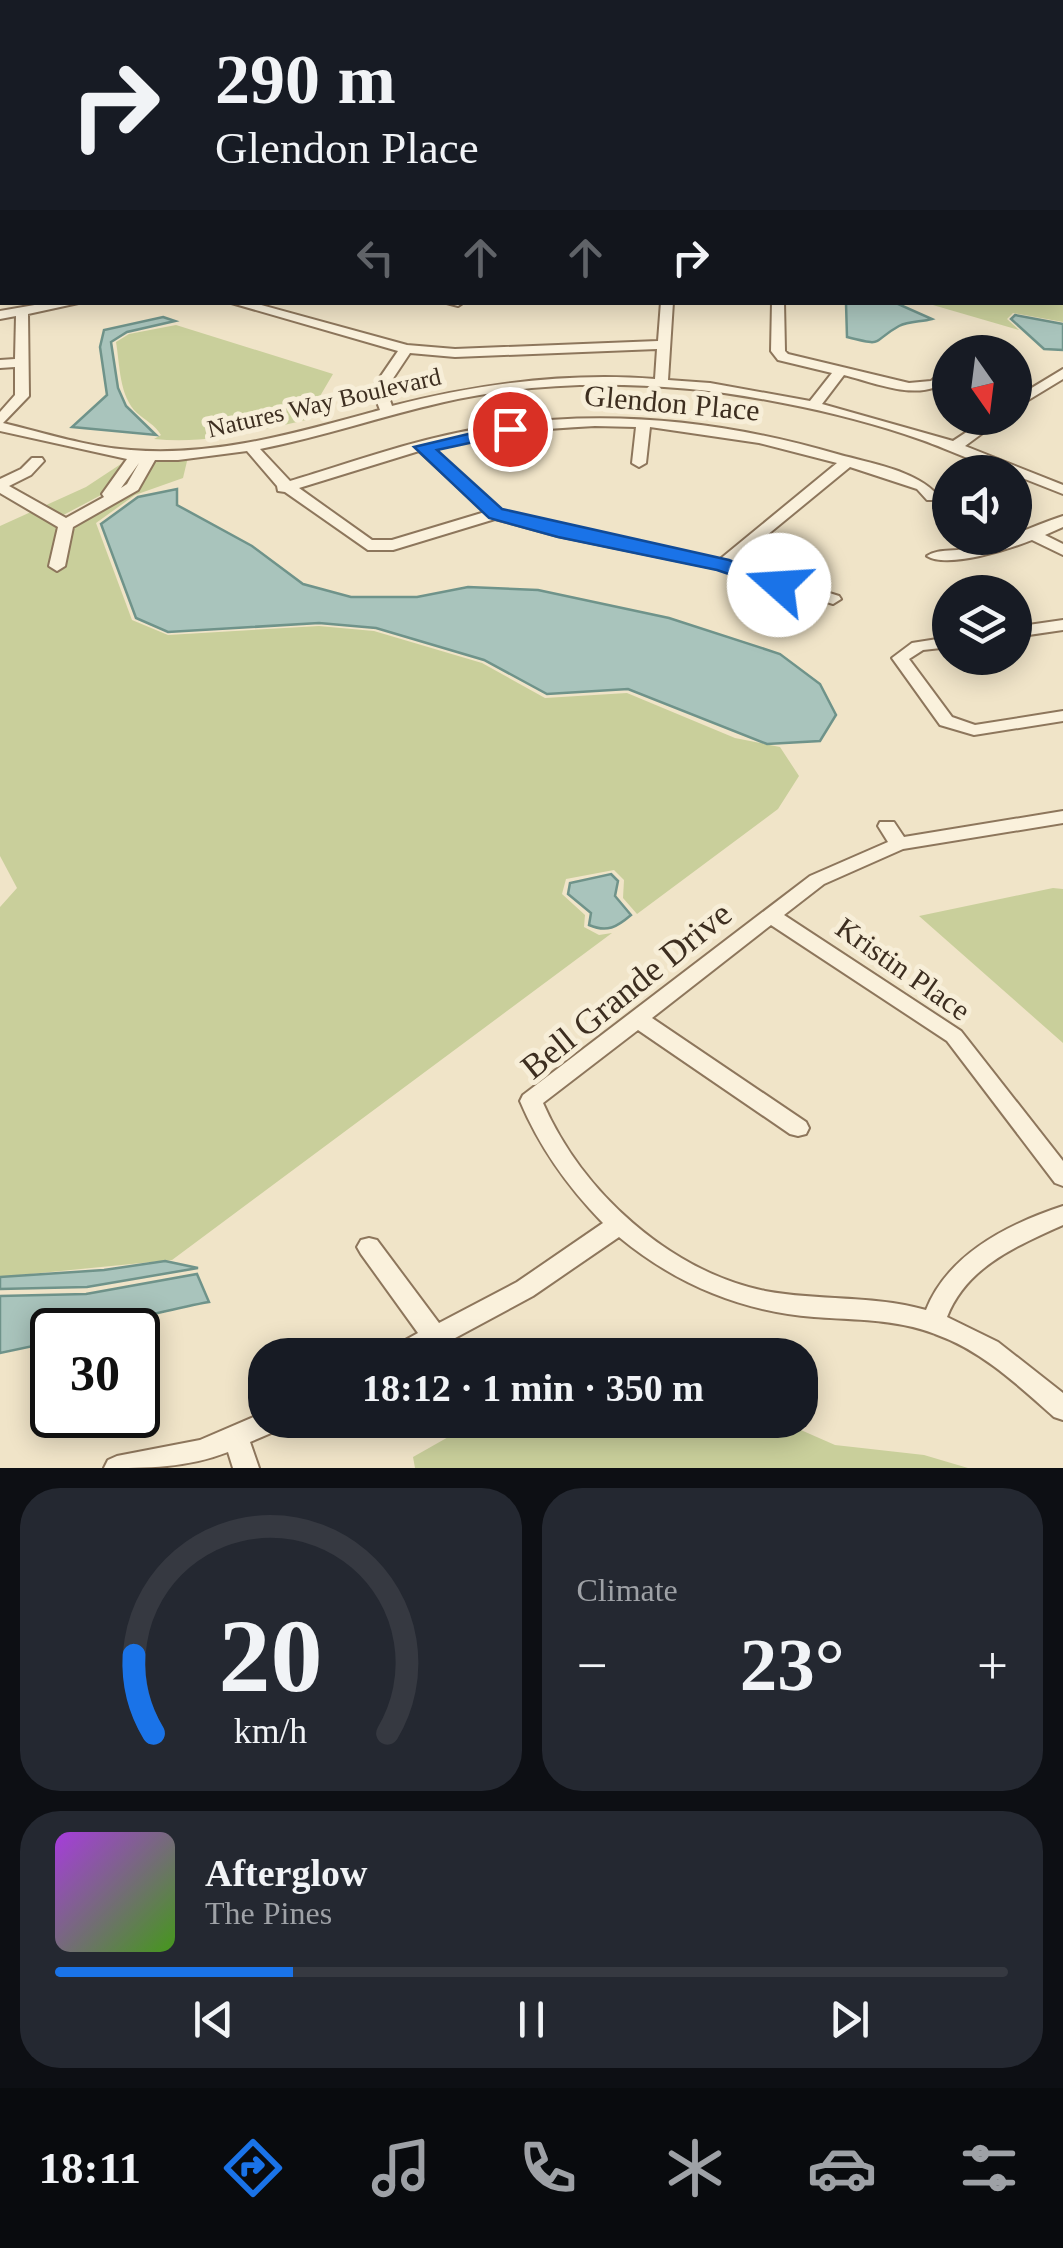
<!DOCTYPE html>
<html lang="en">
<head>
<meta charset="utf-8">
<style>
	body { margin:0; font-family:Georgia,serif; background:#242831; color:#f1f3f6; height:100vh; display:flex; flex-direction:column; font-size:38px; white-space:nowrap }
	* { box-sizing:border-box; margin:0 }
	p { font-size:32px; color:#9ea1a6 }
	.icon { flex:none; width:55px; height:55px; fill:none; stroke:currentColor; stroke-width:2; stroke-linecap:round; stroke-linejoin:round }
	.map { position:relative; height:1468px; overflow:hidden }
	.side { display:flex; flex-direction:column; gap:20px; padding:20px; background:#0d0f14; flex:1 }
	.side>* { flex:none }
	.top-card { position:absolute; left:0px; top:0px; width:1065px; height:305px; box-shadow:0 5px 25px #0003; background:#171b24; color:#f1f3f6; overflow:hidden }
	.needle { width:65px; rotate:166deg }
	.tools { position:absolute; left:932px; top:335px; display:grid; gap:20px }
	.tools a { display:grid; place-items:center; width:100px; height:100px; border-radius:50%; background:#171b24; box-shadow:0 5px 25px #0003; font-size:50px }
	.speed { position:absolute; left:30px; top:1308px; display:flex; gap:20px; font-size:50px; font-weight:700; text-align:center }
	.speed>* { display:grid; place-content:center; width:130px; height:130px; border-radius:50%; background:#171b24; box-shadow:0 5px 25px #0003; line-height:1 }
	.speed .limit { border:5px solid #111; border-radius:15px; background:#fff; color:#111 }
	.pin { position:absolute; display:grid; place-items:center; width:85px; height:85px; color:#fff; margin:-42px; border:5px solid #fff; border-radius:50%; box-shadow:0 2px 10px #0007 }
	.me { position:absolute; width:110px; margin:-55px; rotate:289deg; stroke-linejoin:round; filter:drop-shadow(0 0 8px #0008) }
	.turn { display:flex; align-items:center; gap:35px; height:210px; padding:0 50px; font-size:45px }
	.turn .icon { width:130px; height:130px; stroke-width:2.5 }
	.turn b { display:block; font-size:70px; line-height:85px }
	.lanes { display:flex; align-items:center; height:95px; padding:0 50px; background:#0003; justify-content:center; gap:50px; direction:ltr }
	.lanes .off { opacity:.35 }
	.big { font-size:75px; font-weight:700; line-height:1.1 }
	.side .card { flex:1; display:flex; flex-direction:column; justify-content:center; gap:15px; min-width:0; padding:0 35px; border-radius:40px; background:#242831 }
	.side .dial { align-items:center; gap:0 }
	.dial svg { height:260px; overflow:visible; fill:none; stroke:#363941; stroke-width:7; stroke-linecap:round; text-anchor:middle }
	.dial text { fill:#f1f3f6; stroke:none }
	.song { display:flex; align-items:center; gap:30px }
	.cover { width:120px; height:120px; border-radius:15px; background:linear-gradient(135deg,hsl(280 70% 55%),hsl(100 70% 35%)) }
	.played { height:10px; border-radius:5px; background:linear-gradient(90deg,#1a73e8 25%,#363941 25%) }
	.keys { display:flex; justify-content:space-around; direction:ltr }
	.heat { display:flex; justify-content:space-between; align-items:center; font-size:55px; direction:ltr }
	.side .tiles { flex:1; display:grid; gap:20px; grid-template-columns:1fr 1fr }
	.card:last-child { grid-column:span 2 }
	.trip { position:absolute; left:248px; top:1338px; width:570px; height:100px; border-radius:40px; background:#171b24; box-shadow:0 5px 25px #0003; font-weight:700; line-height:100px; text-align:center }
	.dock { display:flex; height:160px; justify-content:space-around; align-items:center; background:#090b0e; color:#9ea1a6 }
	.dock .icon { width:70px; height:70px }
	.dock .selected { color:#1a73e8 }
	.dock b { font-size:45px; color:#f1f3f6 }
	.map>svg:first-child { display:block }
	.green { fill:#c9cf9b }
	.water { fill:#a9c4bc; stroke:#6f938a; stroke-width:2.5 }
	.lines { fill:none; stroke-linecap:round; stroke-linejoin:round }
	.minor-casing { stroke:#8d765c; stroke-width:4 }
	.major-casing { stroke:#5b4430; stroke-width:6 }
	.minor { fill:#faf1dc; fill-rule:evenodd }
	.major { fill:#f3d9a0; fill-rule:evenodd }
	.route { fill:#1a73e8; stroke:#114b97; stroke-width:2.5 }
	.labels { text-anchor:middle; stroke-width:10; stroke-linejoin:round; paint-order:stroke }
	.far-street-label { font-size:25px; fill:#3d2e20; stroke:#f7eed8 }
	.street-label { font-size:30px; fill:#3d2e20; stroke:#f7eed8 }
	.near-street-label { font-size:35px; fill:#3d2e20; stroke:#f7eed8 }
</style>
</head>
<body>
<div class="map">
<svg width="1063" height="1468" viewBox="0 0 1063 1468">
	<rect width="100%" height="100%" fill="#f0e4c8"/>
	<path class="green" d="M1063 128V322L1013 313 1007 319 1019 330 926 303 1062 302Z
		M176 325 333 374 306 420C254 432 207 444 154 439L161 435C154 424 146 421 137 413 119 396 120 365 116 342L129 334Z
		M154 457H188L183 478 135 495 96 523 132 620 168 635 319 626 374 631 482 663 545 698 627 693 735 738 780 747 799 776 778 809 637 914 623 898 624 880 614 870 566 879 562 894 585 915 584 927 599 935 612 933 172 1260 0 1277V907L17 888 0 856V526L86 487 130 458 103 494 54 520 60 528 51 569H62L71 527 138 489Z
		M1053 888 1063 889V1043L919 916Z
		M492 1420H778L835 1445 924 1455 968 1468H415L413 1457 466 1427Z"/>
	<path class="water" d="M846 303H896L932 319C922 322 909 321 899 326 870 342 886 347 847 337Z
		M1015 315 1063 324V350L1044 349 1011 319Z
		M163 317 175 321 127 332 111 342 118 388 126 406 156 435 72 427 107 395 100 347 104 330Z
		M177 489V505L252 546 303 584 351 597H417L468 587 538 590 669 618 780 654 820 684 836 715 820 741 767 744 628 689 547 694 484 660 376 628 319 623 168 632 136 618 101 524 138 497Z
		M611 874 618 881 615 896 631 915C617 927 607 933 589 925L591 913 568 894 570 883Z
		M165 1261 198 1268 87 1287 0 1289V1277L104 1270Z
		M197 1274 209 1302C157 1311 105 1330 52 1330V1342L0 1353V1296L86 1294Z"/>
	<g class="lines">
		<defs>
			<path id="minor" d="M832 0H871L867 2H831Z
				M896 0H909L911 2H899Z
				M0 166H2V172H0Z
				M52 302H83L28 314 29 396 3 423C45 433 87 447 131 450 216 457 299 432 380 410L372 389 398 351 228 302H250L407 345 455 349 658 341 661 302H673L668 380 710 383 810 401 832 373 778 360 771 351 772 302H784L785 351 788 354 909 383 931 381 950 366V378C923 404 876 383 844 375L822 404 953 441 988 418H1003L965 446 1063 485V494L1015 475V472C990 470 948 449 922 440 877 424 830 412 783 403 672 381 554 377 444 402 382 416 322 437 260 449L290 481C353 462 416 439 482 428 601 408 721 420 837 454 868 463 918 470 939 497L937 500H927L917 489 850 467 733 563 839 596 841 599 833 604 719 569 558 536 495 519 393 550H368L285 492 278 491 277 486 247 451 178 460H155L138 490 73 527 65 566 57 571 49 566 58 527 0 493V479L21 469 32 458H42L44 461 31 475 9 486 66 518 104 497 102 494 127 459 0 431V412L15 395V367L0 368V360L15 359 16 316 0 319V311ZM657 349 655 379C566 372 478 384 392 406L386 389 410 353 455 357ZM595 426 636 427 632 463 639 467 646 463 650 427 759 443 837 463 719 560 560 527 500 511 432 447C486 433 540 429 595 426ZM419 451 485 512 392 540H372L299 488ZM139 463 127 484 121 488Z
				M443 302H464L458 306Z
				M1063 369V379L1015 408V398Z
				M1063 516V527L1045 535 1063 544V555L1032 540C1009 549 948 569 927 556 936 550 946 551 957 550 997 545 1026 528 1063 516Z
				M1063 620V630L1015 637V627Z
				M950 637V647L923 650 909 659 952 717 975 725 1063 711V721L974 735 940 725 892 658 912 643Z
				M1063 811V823L903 849 824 884 784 915 961 1031 1063 1161V1186L1055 1183 947 1041 771 925 652 1018 806 1122 809 1128 806 1134 798 1136 790 1134 638 1030 543 1103C582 1192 669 1271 765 1291 818 1301 873 1295 926 1310 948 1254 1008 1224 1063 1206V1225C1017 1246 967 1266 947 1317L998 1342 1063 1393V1420L1054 1417C1018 1385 981 1350 935 1334 897 1319 854 1320 814 1317 740 1311 676 1284 619 1237L533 1296 444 1344 423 1355H388L391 1348 418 1333 361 1254 357 1247 361 1240 369 1238 377 1240 439 1323 517 1282 603 1223C567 1186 540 1148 520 1101L523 1095 810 876 888 842 878 826 880 822H894L904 837Z
				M265 1412V1420H287L283 1428 250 1442 259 1468H233L228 1452C187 1468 148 1468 104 1468L108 1460 117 1456 200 1440Z"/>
			<path id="major" d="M962 0H975L977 2H964Z
				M1062 64H1063V73H1062Z"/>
		</defs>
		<use href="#minor" class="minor-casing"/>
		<use href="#major" class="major-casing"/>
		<use href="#minor" class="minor"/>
		<use href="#major" class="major"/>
	</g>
	<path class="route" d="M510 424 519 429 516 433 437 450 502 509 729 560 790 585 779 591 717 570 558 537 489 518 414 447Z"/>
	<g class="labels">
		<g class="far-street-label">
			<text transform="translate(324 402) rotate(-13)" y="9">Natures Way Boulevard</text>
		</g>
		<g class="street-label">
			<text transform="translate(672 403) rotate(5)" y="10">Glendon Place</text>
			<text transform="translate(903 969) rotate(35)" y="10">Kristin Place</text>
		</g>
		<g class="near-street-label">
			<text transform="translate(626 990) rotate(-39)" y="12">Bell Grande Drive</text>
		</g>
	</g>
</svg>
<div class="tools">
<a><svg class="needle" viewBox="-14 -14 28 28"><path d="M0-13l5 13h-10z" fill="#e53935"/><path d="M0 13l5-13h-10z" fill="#9ea1a6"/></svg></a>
<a><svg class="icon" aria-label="sound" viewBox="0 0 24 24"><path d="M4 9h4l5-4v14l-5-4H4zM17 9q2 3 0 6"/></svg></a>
<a><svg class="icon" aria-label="layers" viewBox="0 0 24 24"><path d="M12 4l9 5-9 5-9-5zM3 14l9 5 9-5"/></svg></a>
</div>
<div class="speed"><div class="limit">30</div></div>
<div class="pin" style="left:510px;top:429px;background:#d93025"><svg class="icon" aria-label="arrive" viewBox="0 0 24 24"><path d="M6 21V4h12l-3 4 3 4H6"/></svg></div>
<svg class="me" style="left:779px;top:585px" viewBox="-20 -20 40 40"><circle r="19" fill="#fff"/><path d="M0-13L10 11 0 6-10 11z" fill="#1a73e8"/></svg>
<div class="trip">18:12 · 1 min · 350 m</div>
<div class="top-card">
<div class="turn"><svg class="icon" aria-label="right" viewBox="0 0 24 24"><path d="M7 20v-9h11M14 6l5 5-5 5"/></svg><div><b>290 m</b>Glendon Place</div></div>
<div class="lanes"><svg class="icon off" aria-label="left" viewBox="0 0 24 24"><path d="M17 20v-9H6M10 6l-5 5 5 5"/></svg><svg class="icon off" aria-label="ahead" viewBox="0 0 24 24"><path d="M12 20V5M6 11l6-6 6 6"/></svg><svg class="icon off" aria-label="ahead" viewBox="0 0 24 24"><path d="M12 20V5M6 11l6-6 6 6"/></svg><svg class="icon" aria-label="right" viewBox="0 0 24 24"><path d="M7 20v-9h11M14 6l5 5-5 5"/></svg></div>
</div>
</div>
<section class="side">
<div class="tiles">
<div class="card dial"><svg viewBox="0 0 100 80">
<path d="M14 69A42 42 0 1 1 86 69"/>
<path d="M14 69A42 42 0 0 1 8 45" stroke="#1a73e8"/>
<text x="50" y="56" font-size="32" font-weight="700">20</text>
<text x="50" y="72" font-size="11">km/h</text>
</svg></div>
<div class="card"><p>Climate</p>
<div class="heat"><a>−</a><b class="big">23°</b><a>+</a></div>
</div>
<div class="card">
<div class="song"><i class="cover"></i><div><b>Afterglow</b><p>The Pines</p></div></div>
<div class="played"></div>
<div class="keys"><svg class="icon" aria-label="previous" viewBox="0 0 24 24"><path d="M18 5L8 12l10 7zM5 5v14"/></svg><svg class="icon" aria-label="pause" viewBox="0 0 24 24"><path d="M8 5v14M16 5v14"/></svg><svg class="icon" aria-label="next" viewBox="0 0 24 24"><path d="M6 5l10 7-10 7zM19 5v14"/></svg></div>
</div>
</div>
</section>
<nav class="dock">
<b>18:11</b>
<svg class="icon selected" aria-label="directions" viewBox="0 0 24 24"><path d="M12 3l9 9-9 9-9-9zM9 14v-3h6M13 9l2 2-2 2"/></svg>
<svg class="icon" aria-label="music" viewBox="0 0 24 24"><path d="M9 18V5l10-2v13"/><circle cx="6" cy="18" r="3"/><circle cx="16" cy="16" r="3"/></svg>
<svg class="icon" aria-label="phone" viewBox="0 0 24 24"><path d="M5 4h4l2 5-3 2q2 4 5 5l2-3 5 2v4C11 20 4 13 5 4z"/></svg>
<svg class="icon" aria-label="climate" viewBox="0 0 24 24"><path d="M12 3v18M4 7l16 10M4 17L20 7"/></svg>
<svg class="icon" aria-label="car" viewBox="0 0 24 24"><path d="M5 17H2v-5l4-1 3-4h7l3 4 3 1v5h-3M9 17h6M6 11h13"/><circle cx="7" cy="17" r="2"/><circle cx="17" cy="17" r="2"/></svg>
<svg class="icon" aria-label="filters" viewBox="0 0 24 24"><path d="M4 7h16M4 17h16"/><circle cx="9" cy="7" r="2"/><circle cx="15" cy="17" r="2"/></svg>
</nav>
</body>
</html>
